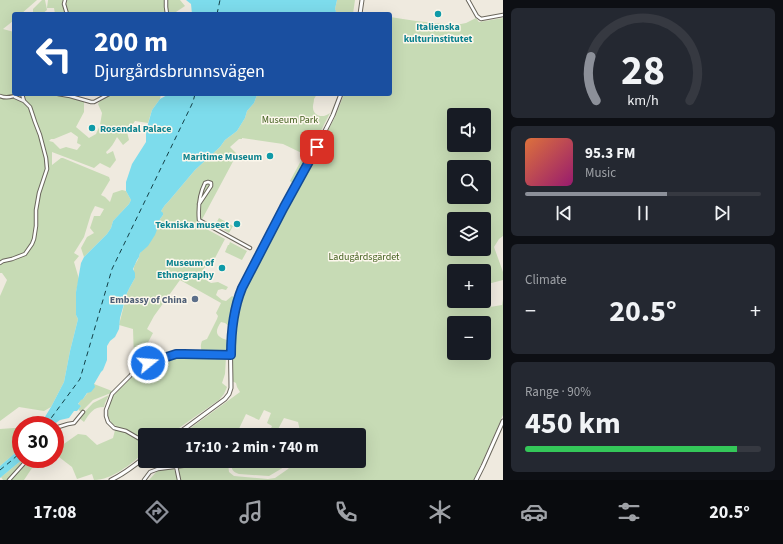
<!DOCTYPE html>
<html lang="en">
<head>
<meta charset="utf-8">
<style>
	body { margin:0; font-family:"Source Sans 3",sans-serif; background:#242831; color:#f1f3f6; height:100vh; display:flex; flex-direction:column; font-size:15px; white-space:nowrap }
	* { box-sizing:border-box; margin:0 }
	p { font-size:13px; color:#9ea1a6 }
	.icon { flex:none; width:22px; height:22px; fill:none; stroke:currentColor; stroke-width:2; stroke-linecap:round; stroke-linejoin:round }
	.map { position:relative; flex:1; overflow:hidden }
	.side { display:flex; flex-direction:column; gap:8px; padding:8px; background:#0d0f14; width:280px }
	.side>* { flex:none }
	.banner { position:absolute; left:12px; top:12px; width:380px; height:84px; border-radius:4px; box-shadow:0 4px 16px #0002; background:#1a4fa0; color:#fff; overflow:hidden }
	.tools { position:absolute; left:447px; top:108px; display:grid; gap:8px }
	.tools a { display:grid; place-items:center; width:44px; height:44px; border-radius:4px; background:#171b24; box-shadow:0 4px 16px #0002; font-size:20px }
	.speed { position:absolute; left:12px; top:416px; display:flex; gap:8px; font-size:20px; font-weight:700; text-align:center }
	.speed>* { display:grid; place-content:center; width:52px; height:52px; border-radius:50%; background:#171b24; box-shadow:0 4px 16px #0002; line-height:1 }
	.speed .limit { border:6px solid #d22; background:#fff; color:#111 }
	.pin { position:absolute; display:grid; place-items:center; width:34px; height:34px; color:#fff; margin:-17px; border-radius:8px; box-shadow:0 2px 6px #0006 }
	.me { position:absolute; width:44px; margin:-22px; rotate:73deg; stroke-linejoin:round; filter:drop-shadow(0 0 3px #0008) }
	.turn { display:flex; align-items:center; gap:14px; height:84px; padding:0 16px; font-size:18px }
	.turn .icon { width:52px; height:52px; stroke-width:2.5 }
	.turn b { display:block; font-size:28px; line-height:34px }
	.big { font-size:30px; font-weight:700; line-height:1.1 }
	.side .card { flex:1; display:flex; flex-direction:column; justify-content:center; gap:6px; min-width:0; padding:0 14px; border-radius:6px; background:#242831 }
	.side .dial { align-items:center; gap:0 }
	.dial svg { height:104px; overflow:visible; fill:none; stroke:#363941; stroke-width:7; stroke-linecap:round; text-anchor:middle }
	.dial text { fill:#f1f3f6; stroke:none }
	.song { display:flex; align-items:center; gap:12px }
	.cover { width:48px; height:48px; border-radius:6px; background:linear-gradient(135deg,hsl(20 70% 55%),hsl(320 70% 35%)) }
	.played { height:4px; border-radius:2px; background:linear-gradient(90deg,#8c9099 60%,#363941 60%) }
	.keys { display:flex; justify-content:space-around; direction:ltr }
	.heat { display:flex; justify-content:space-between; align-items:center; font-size:22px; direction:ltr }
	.charge { height:6px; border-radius:3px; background:linear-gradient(90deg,#34c759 90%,#363941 0) }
	.trip { position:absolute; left:138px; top:428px; width:228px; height:40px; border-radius:4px; background:#171b24; box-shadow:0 4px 16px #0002; font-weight:700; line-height:40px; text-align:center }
	.tab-bar { display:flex; height:64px; justify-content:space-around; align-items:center; background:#090b0e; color:#9ea1a6 }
	.tab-bar .icon { width:28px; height:28px }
	.tab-bar .active { color:#8c9099 }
	.tab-bar b { font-size:18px; color:#f1f3f6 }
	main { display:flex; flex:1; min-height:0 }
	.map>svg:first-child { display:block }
	.green { fill:#c7dbb5; fill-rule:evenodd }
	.water { fill:#7ddcec }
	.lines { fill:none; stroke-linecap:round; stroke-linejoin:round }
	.ferry { stroke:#144148; stroke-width:1; stroke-dasharray:5 4; stroke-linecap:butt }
	.minor-casing { stroke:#6a665c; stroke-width:4.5 }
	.tertiary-casing { stroke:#6a665c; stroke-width:5 }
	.minor { stroke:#fff; stroke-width:2.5 }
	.tertiary { stroke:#fff; stroke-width:3 }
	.route-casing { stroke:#114b97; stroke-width:10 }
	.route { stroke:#1a73e8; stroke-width:7 }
	.culture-dot { fill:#0f9aa8; stroke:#fcf7ec; stroke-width:1.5 }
	.service-dot { fill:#5c6f8a; stroke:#fcf7ec; stroke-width:1.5 }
	.labels { text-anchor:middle; stroke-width:3; stroke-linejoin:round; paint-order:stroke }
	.culture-label { font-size:10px; font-weight:bold; fill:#0d838f; stroke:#fcf7ec; text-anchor:end }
	.park-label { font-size:10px; fill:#425f1e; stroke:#fcf7ec }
	.service-label { font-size:10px; font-weight:bold; fill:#4e5e75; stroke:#fcf7ec; text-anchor:end }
</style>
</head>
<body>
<main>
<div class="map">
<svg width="503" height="480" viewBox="0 0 503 480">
	<rect width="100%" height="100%" fill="#efeadf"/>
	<path class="green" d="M0 0H37L21 14H14V18L12 17 13 21 3 29 14 32V94C37 94 61 93 84 102V112L76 127 89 138 96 134 100 125 102 113 98 104 103 96 102 94H161L160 99 152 110 148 123 135 121 127 132 129 140 123 145 117 137C114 143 111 148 106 152L107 154 113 151 116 160 110 168 100 163 94 168 52 152V165L61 158H63L109 177 110 180 101 195 105 197 110 202 113 193 122 190 126 191 131 200 129 204 113 221 111 228 107 234 84 257 81 248 87 237 94 233 90 228 94 216H100L104 209 95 206 91 214 84 237 74 253 79 256 74 262 79 279 76 292V315L78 319 70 351 64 382 51 407 44 411 19 407 0 421V296L7 280 2 273H0ZM71 132 78 137 77 143 81 145 77 150 66 147 60 149 53 142 49 141 51 139H54Z
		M42 0H45L47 10 42 14H33V9Z
		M48 0H180L185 6 173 14H55L54 8H47Z
		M337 0H355L353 14H335L336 11 335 9Z
		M390 17 416 21 456 25 466 23 476 18 479 22 503 18V236L499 239 494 247 503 272V280L484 285V271H454V301H483L482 305 484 308 502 305 503 299V415L474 480H180L178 470 179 468 228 463 229 472 234 476 268 479 275 478 288 469 295 461H359V435H301L298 422 284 418 275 435H268L272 426 267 423 271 413 264 410 259 420 246 414 236 435H181L240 392 237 387 236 383 232 381C232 352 230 323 241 295 246 284 254 274 258 262L335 117 341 102 344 94H390ZM454 115H484V145H454ZM454 167H484V197H454ZM454 219H484V249H454ZM454 323H484V353H454Z
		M259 94H317L314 99C314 102 313 104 313 106 312 116 323 119 330 113L308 156 283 144 242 138V139H239L230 147 237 154 199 225 225 239 215 258H211L203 270 206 280 211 283 218 282 228 287 226 290 222 289 218 290 216 295 222 300 226 301 232 296 235 298 230 314 229 326 225 323 221 322C214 332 216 337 227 340L225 374 222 383 227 387 224 394 219 400 169 435H145V452C131 464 112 480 94 480L92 474 77 479 72 467 55 454V449L58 448 78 434 86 435 97 445 113 438 116 426 112 424 108 416 109 405 113 396 135 374 138 369V361L134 359 133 329 119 325 127 293 130 287 135 278C131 262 138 265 140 253L158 227 160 219 163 215 161 211 165 205 168 202 195 170 220 147 225 140 237 131 245 118 247 111 254 103 257 95ZM180 280 221 303 216 313 218 316 217 319 207 339 202 341C199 349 203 350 202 357H176L168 353H147L144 350 153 333 147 329 154 316Z
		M303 157 306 159 294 182 292 183 290 181Z
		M219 218 233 226 229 233 215 225Z
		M230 242 247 251 242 260 225 252 228 245H229Z
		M94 384 112 391 111 393 93 400 81 412 78 409 81 406 78 405 81 399H83Z
		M109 395 105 403 104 407C93 407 90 413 84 422L79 418 93 403Z
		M14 428H21V448L0 466V429Z
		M23 459H31L30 460 32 468 24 480H3L1 477Z
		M239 461H273L282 465 291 463 269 476 239 474C232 472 231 469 232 462Z
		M173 468 175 471 178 480H149L158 470Z"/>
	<path class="water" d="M186 0H337L335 9 336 11 335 14H192L191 4Z
		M169 94H259L257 95 254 103 247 111 245 118 237 131 225 140 220 147 195 170 168 202 165 205 161 211 163 213V215L160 219 158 227 155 235 148 246 140 253 139 257 137 260 133 269 135 273V278L130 287 127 293 120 318 119 329 115 337 110 341 107 346V360L103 370 101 372 94 384 95 387 91 392 87 393 83 399 81 400 78 404 81 406 77 411H74L69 418 60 420 53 425H40L51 407 64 382 70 351 78 319 76 315V292L81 263 84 257 107 234 111 228 113 221 129 204 131 200 126 191V182L132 164 146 142V131L152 110 160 99Z
		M21 448V459H23L0 478V466Z"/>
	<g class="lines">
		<path class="ferry" d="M217 14 220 0
			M46 425 80 379 112 269 193 102 195 94
			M0 470 11 461 21 452"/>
		<defs>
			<path id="minor" d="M65 0 64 4 67 14
				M166 0V7L167 14
				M468 0 477 16 481 19 503 15
				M58 94 70 96 91 102H94L109 94
				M0 96C7 99 13 97 19 94
				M15 97 24 101
				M199 204 211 186V183L208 182 205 183C199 195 198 207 199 220L250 248
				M0 263 3 261 12 259 25 254 32 244 34 239 36 226V210L39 193 47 169 46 158 40 135 35 122 30 107 24 101 22 94
				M55 428 68 424 74 423 83 412
				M145 442 126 431 114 428 108 422 106 416V410L112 394 130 376 140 365 143 364 176 354 184 353 231 355
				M175 461 179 480
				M9 480 28 459
				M144 480 150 472 158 469 221 461"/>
			<path id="tertiary" d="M360 14 362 0
				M176 435 225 399 229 394 231 388C231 363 229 339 233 314 238 289 253 265 266 242 288 200 312 158 333 115L341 94
				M111 480C124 474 134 466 145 457
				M476 480 483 466 503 421"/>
		</defs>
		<use href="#minor" class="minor-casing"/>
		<use href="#tertiary" class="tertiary-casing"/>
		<use href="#minor" class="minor"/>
		<use href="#tertiary" class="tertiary"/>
	</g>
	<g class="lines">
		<defs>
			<path id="route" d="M148 363 176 354H184L231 355C231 332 233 310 242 288L284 207 317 147"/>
		</defs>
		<use href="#route" class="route-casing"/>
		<use href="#route" class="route"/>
	</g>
	<g class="culture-dot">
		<circle cx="438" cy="14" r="4"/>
		<circle cx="92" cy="128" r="4"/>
		<circle cx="270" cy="156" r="4"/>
		<circle cx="237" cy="224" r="4"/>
		<circle cx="222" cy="268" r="4"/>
	</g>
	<circle class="service-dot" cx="195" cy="299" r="4"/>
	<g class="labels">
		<g class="culture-label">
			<text x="438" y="30" text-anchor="middle">Italienska<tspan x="438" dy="12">kulturinstitutet</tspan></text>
			<text x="100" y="132" text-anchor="start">Rosendal Palace</text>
			<text x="262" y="160">Maritime Museum</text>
			<text x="229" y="228">Tekniska museet</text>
			<text x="214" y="266">Museum of<tspan x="214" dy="12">Ethnography</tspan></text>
		</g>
		<g class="park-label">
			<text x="290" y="123">Museum Park</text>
			<text x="364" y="260">Ladugårdsgärdet</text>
		</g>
		<g class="service-label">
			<text x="187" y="303">Embassy of China</text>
		</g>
	</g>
</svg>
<div class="tools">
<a><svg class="icon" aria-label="sound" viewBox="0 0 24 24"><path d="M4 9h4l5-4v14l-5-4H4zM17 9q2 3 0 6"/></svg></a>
<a><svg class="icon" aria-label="search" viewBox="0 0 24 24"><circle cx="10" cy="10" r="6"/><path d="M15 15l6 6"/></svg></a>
<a><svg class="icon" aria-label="layers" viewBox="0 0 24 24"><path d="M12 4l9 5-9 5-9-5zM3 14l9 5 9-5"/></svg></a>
<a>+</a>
<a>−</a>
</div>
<div class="speed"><div class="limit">30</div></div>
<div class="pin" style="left:317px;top:147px;background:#d93025"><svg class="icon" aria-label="arrive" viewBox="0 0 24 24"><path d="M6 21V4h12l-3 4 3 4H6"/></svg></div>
<svg class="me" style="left:148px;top:363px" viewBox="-20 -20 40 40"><circle r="17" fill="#1a73e8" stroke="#fff" stroke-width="3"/><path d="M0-11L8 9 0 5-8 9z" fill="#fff"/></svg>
<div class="trip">17:10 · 2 min · 740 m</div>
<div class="banner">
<div class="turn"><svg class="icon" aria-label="left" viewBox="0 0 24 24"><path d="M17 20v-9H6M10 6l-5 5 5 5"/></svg><div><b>200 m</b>Djurgårdsbrunnsvägen</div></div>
</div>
</div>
<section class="side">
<div class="card dial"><svg viewBox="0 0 100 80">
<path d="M14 69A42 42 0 1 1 86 69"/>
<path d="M14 69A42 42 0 0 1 10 35" stroke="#8c9099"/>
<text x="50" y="56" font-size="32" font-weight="700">28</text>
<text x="50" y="72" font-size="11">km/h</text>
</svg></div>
<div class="card">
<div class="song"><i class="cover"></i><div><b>95.3 FM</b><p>Music</p></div></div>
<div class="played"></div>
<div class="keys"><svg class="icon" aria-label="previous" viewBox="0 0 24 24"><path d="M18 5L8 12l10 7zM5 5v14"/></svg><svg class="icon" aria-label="pause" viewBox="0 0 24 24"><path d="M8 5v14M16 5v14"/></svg><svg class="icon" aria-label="next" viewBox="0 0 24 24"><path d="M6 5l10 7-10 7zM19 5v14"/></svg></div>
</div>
<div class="card"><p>Climate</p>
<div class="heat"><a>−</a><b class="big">20.5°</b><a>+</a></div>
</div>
<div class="card"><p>Range · 90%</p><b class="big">450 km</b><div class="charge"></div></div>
</section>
</main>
<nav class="tab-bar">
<b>17:08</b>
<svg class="icon active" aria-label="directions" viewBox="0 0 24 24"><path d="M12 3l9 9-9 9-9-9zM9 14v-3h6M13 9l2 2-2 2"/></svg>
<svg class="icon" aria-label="music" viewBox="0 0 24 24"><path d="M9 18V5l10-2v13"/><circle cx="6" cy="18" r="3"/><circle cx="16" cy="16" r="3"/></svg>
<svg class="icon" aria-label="phone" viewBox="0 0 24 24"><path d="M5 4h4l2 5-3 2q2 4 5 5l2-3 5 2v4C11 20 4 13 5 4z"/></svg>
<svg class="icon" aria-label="climate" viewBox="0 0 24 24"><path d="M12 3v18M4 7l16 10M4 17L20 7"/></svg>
<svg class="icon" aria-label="car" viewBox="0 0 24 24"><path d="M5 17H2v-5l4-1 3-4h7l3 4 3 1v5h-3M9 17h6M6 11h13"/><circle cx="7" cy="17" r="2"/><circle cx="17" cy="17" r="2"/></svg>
<svg class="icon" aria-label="filters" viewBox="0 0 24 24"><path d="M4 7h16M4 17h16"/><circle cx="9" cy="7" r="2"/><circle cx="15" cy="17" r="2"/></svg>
<b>20.5°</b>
</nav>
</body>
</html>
